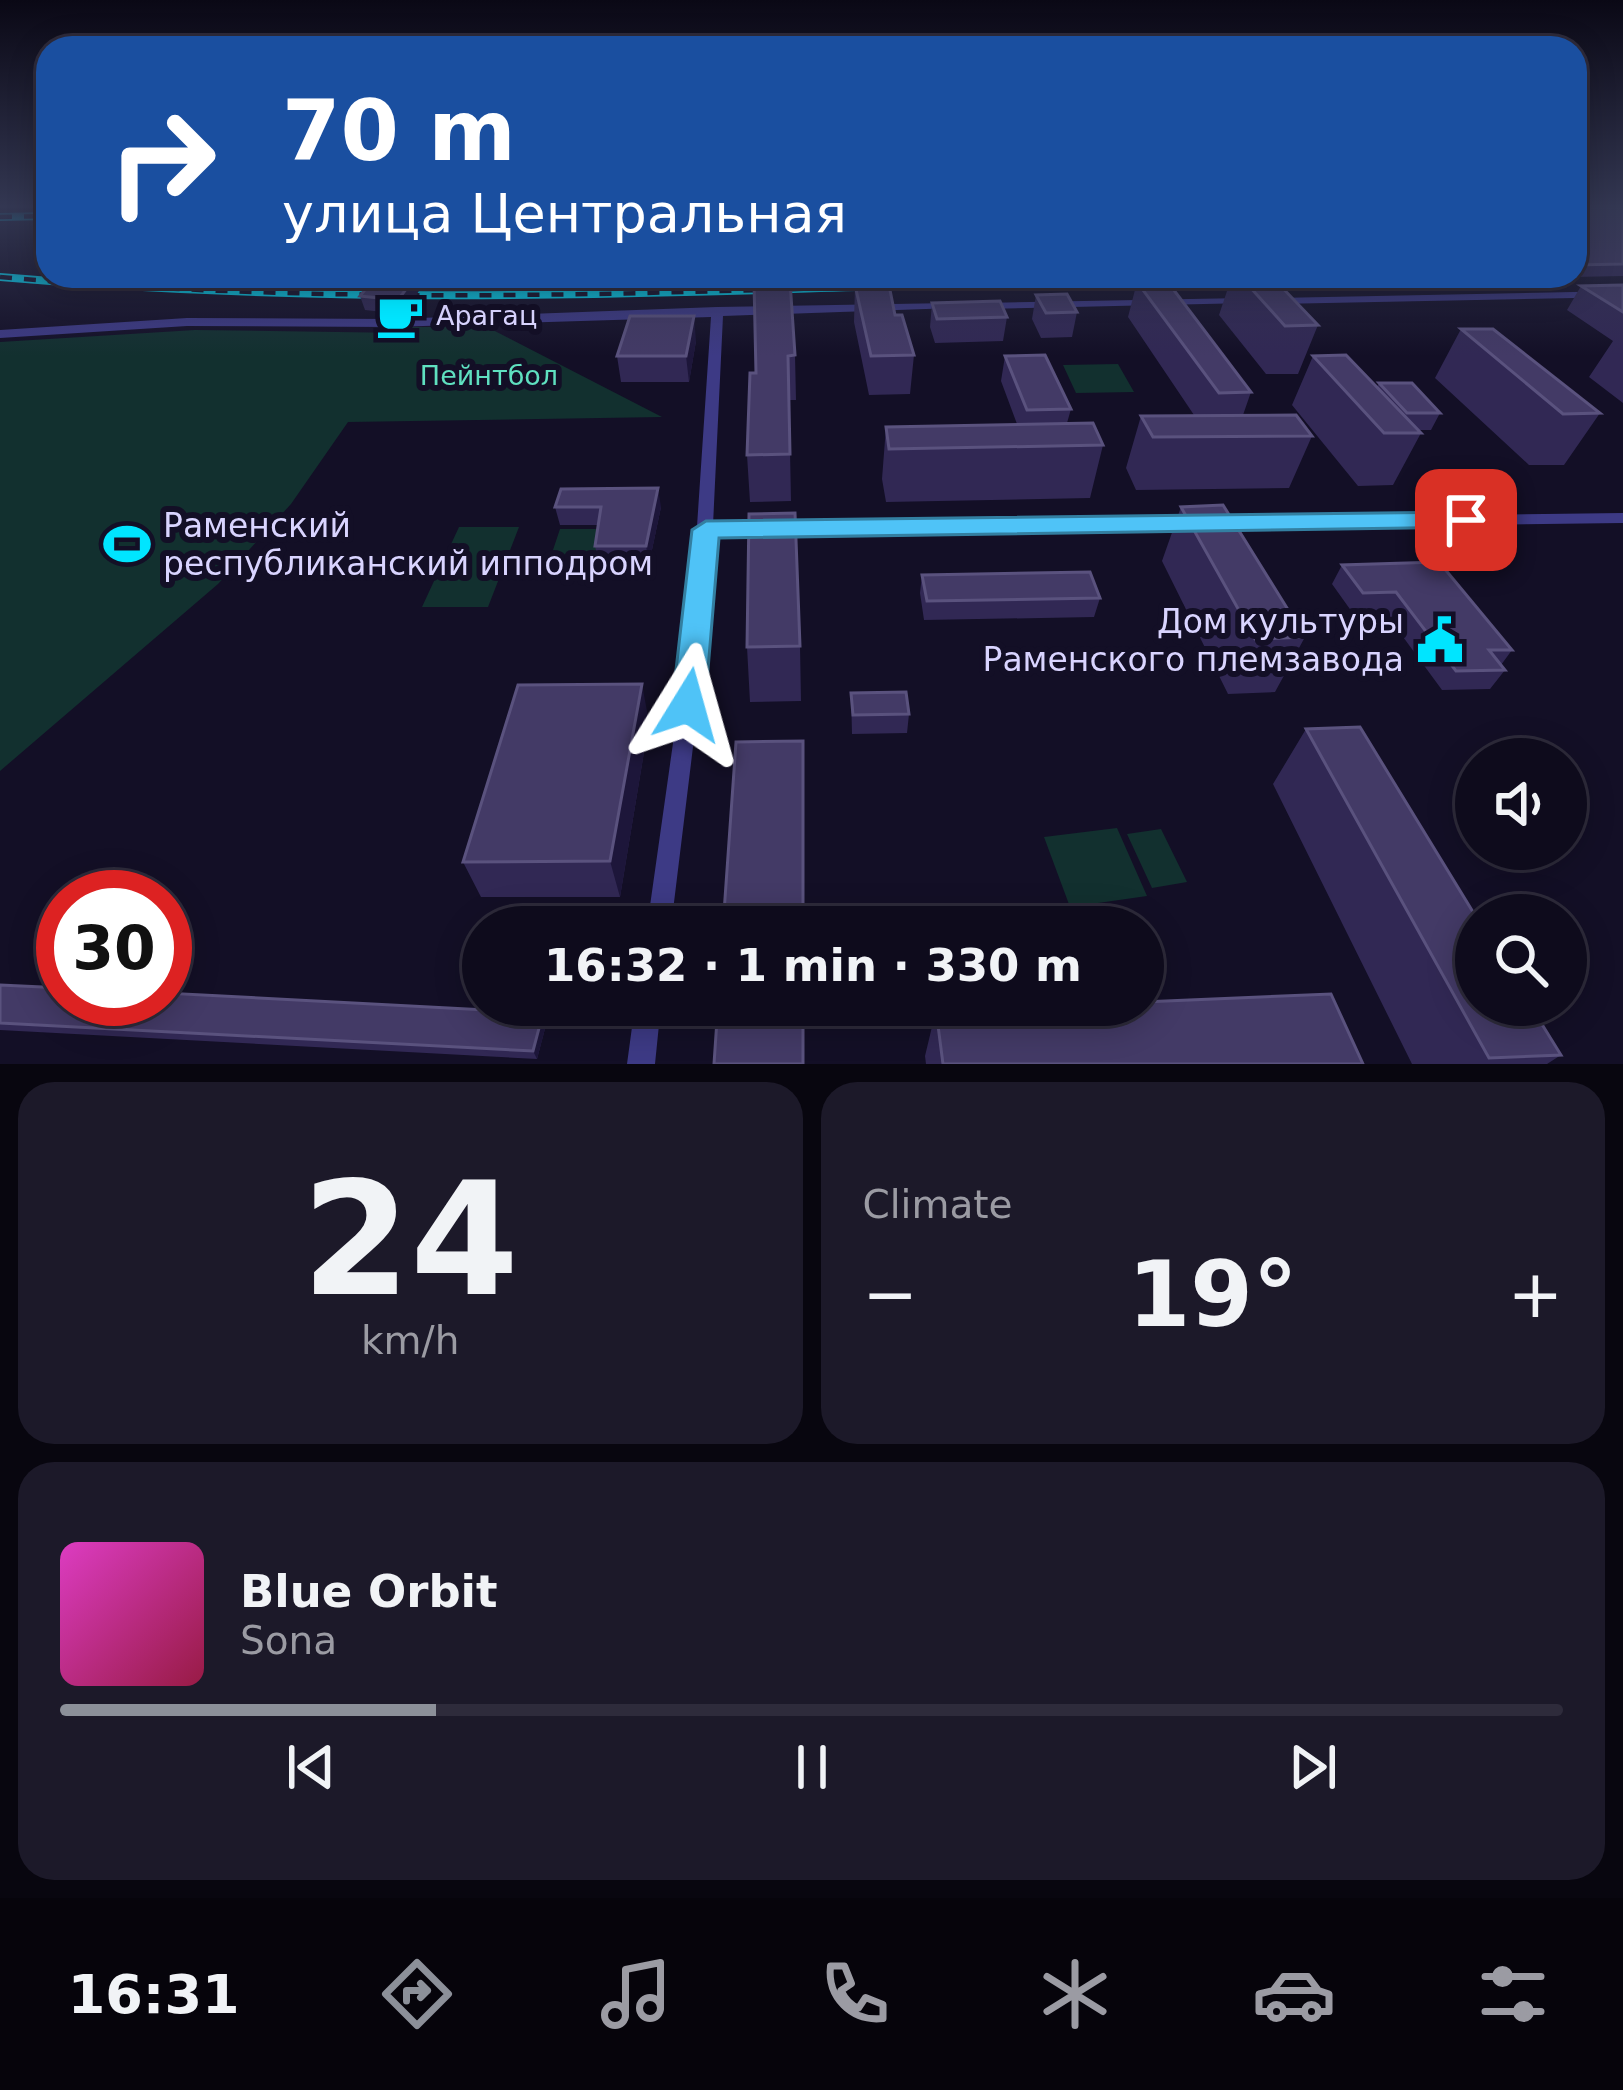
<!DOCTYPE html>
<html lang="en">
<head>
<meta charset="utf-8">
<style>
	body { margin:0; font-family:"DejaVu Sans",sans-serif; background:#1c1929; color:#f1f3f6; height:100vh; display:flex; flex-direction:column; font-size:45px; white-space:nowrap }
	* { box-sizing:border-box; margin:0 }
	p { font-size:39px; color:#9b9ba3 }
	.icon { flex:none; width:66px; height:66px; fill:none; stroke:currentColor; stroke-width:2; stroke-linecap:round; stroke-linejoin:round }
	.map { position:relative; height:1064px; overflow:hidden }
	.drawer { display:flex; flex-direction:column; gap:18px; padding:18px; background:#08060f; flex:1 }
	.drawer>* { flex:none }
	.guide { position:absolute; left:36px; top:36px; width:1551px; height:252px; border-radius:36px; box-shadow:0 6px 30px #0003,0 0 0 3px #2e2b3b; background:#1a4fa0; color:#fff; overflow:hidden }
	.tools { position:absolute; left:1455px; top:738px; display:grid; gap:24px }
	.tools a { display:grid; place-items:center; width:132px; height:132px; border-radius:50%; background:#0e0b1c; box-shadow:0 6px 30px #0003,0 0 0 3px #2e2b3b; font-size:60px }
	.speed { position:absolute; left:36px; top:870px; display:flex; gap:24px; font-size:60px; font-weight:700; text-align:center }
	.speed>* { display:grid; place-content:center; width:156px; height:156px; border-radius:50%; background:#0e0b1c; box-shadow:0 6px 30px #0003,0 0 0 3px #2e2b3b; line-height:1 }
	.speed .limit { border:18px solid #d22; background:#fff; color:#111 }
	.pin { position:absolute; display:grid; place-items:center; width:102px; height:102px; color:#fff; margin:-51px; border-radius:24px; box-shadow:0 6px 18px #0006 }
	.me { position:absolute; width:132px; margin:-66px; rotate:8deg; stroke-linejoin:round; filter:drop-shadow(0 0 9px #0008) }
	.turn { display:flex; align-items:center; gap:42px; height:252px; padding:0 48px; font-size:54px }
	.turn .icon { width:156px; height:156px; stroke-width:2.5 }
	.turn b { display:block; font-size:84px; line-height:102px }
	.big { font-size:90px; font-weight:700; line-height:1.1 }
	.drawer .card { flex:1; display:flex; flex-direction:column; justify-content:center; gap:18px; min-width:0; padding:0 42px; border-radius:36px; background:#1c1929 }
	.drawer .dial { align-items:center; gap:0 }
	.dial b { font-size:156px; line-height:1 }
	.song { display:flex; align-items:center; gap:36px }
	.cover { width:144px; height:144px; border-radius:18px; background:linear-gradient(135deg,hsl(310 70% 55%),hsl(340 70% 35%)) }
	.played { height:12px; border-radius:6px; background:linear-gradient(90deg,#8c9099 25%,#2e2b3b 25%) }
	.keys { display:flex; justify-content:space-around; direction:ltr }
	.heat { display:flex; justify-content:space-between; align-items:center; font-size:66px; direction:ltr }
	.drawer .tiles { flex:1; display:grid; gap:18px; grid-template-columns:1fr 1fr }
	.card:last-child { grid-column:span 2 }
	.trip { position:absolute; left:462px; top:906px; width:702px; height:120px; border-radius:60px; background:#0e0b1c; box-shadow:0 6px 30px #0003,0 0 0 3px #2e2b3b; font-weight:700; line-height:120px; text-align:center }
	.menu { display:flex; height:192px; justify-content:space-around; align-items:center; background:#06040b; color:#9b9ba3 }
	.menu .icon { width:84px; height:84px }
	.menu .on { color:#8c9099 }
	.menu b { font-size:54px; color:#f1f3f6 }
	.map>svg:first-child { display:block }
	.green { fill:#12302f }
	.lines { fill:none; stroke-linecap:round; stroke-linejoin:round }
	.street { fill:#3d3a85; fill-rule:evenodd }
	.rail-casing { stroke:#00e5ff; stroke-width:8 }
	.rail { stroke:#130f26; stroke-width:4.5; stroke-dasharray:12; stroke-linecap:butt }
	.wall { fill:#312854 }
	.shaded-wall { fill:#1d163a }
	.building { fill:#433a66; stroke:#5a527e; stroke-width:3 }
	.route { fill:#4fc3f7; stroke:#337fa1; stroke-width:3 }
	.labels { text-anchor:middle; stroke-width:12; stroke-linejoin:round; paint-order:stroke }
	.far-poi-label { font-size:27px; fill:#d9d4ff; stroke:#130f26; text-anchor:start }
	.far-park-label { font-size:27px; fill:#5fe0c0; stroke:#130f26 }
	.poi-label { font-size:33px; fill:#d9d4ff; stroke:#130f26; text-anchor:start }
</style>
</head>
<body>
<div class="map">
<svg width="1623" height="1064" viewBox="0 0 1623 1064">
	<rect width="100%" height="100%" fill="#130f26"/>
	<path class="green" d="M409 327H487L662 417 348 422 291 504 218 584 0 771V342L195 330 405 333Z
		M1118 364 1134 392 1076 393 1063 365Z
		M459 527H519L488 607H422Z
		M560 529H605L595 565H548Z
		M1117 828 1147 896 1070 907 1044 837Z
		M1161 829 1187 882 1152 888 1127 834Z"/>
	<g class="lines">
		<path class="street" d="M1623 291V297L1276 304 1270 301 1276 298Z
			M1244 298 1250 301 1248 303 982 309 976 306 982 303Z
			M950 303 956 306 954 308 723 316 713 525 1623 513V523L713 535 709 616 671 927H647L691 616 711 317 392 327 187 326 0 338V330L187 318 392 319 717 307Z
			M635 1005H661L655 1064H627Z"/>
		<defs>
			<path id="rail" d="M0 217 48 216
				M0 277C228 297 455 298 684 292 805 289 927 286 1048 276"/>
		</defs>
		<use href="#rail" class="rail-casing"/>
		<use href="#rail" class="rail"/>
	</g>
	<path class="wall" d="M1575 207H1623V276L1277 283 1318 325 1298 374H1266L1219 315 1232 276H1575Z
		M429 276 403 314 365 310 360 296Z
		M573 276H721L573 279Z
		M754 282 795 355 796 400H789L791 501 750 502 747 455 756 373Z
		M1137 282 1251 392 1243 415 1312 436 1289 488 1136 490 1126 468 1141 416 1194 415 1128 317Z
		M855 285 895 315 914 355 910 394 869 395 854 322Z
		M1623 285V403L1589 377 1613 341 1567 310 1581 286Z
		M1036 295 1077 312 1072 337 1041 338 1032 319Z
		M932 303 1007 317 1003 341 935 343 930 327Z
		M1461 329 1600 413 1564 465H1529L1435 378Z
		M696 341 689 382H621L617 356Z
		M1005 356 1071 409 1067 423 1103 445 1090 498 886 502 882 479 886 427 1017 424 1001 381Z
		M1313 356 1377 387 1379 383 1440 413 1431 430H1419L1421 433 1393 485 1358 486 1292 405Z
		M555 507H661L649 564 599 565 595 546 598 525H560Z
		M1181 507 1305 637 1275 692 1228 694 1162 561Z
		M1342 565 1512 650 1501 665 1505 670 1490 689 1442 690 1384 611 1352 612 1332 584Z
		M922 575 1100 598 1094 617 924 620 920 593Z
		M800 646 801 701 750 702 747 647Z
		M851 693 909 714 907 733 852 734Z
		M649 722 620 897H481L463 862Z
		M1306 729 1561 1055 1547 1064H1412L1273 784Z
		M0 985 543 1013 547 1021 537 1059 0 1030Z
		M936 1010 1363 1064H926L925 1056Z"/>
	<path class="shaded-wall" d="M416 276H429L403 314 398 300Z
		M694 316 696 341 689 382 686 356Z
		M658 488 661 507 649 564 646 546Z
		M642 684 649 722 620 897 610 861Z
		M543 1013 547 1021 537 1059 533 1051Z"/>
	<path class="building" d="M1575 207H1623V264L1575 265Z
		M376 276H416L398 300 360 296Z
		M1240 276H1271L1318 325 1285 326Z
		M790 281 795 355 788 356 790 454 747 455 750 373H756L754 282Z
		M1167 281 1251 392 1219 393 1137 282Z
		M855 285H889L895 315H902L914 355 871 356Z
		M1623 285V312L1581 286Z
		M1067 294 1077 312 1046 313 1036 295Z
		M1000 301 1007 317 937 319 932 303Z
		M630 316H694L686 356H617Z
		M1461 329H1493L1600 413 1563 414Z
		M1045 355 1071 409 1027 410 1005 356Z
		M1346 355 1421 433H1384L1313 356Z
		M1379 383H1412L1440 413H1407Z
		M1296 415 1312 436 1153 437 1141 416Z
		M1093 423 1103 445 889 449 886 427Z
		M658 488 646 546H595L601 507H555L561 489Z
		M1223 505 1305 637 1255 639 1181 507Z
		M795 513 800 646 747 647 749 514Z
		M1439 562 1512 650H1489L1505 670 1456 671 1396 592 1363 593 1342 565Z
		M1090 572 1100 598 927 601 922 575Z
		M642 684 610 861 463 862 518 685Z
		M906 692 909 714 853 715 851 693Z
		M1360 727 1476 917V1005H1530L1561 1055 1489 1058 1306 729Z
		M803 741V927H723L736 742Z
		M0 985 63 988V999H165V993L543 1013 533 1051 0 1023Z
		M1331 994 1363 1064H943L936 1010 1062 1005H1143V1002Z
		M718 1005H803V1064H714Z"/>
	<linearGradient id="sky" x2="0" y2="1"><stop stop-color="#0a0815"/><stop offset="0.58" stop-color="#333752"/><stop offset="1" stop-color="#333752" stop-opacity="0"/></linearGradient>
	<rect width="1623" height="356" fill="url(#sky)"/>
	<path class="route" d="M1466 512 1480 520 1476 527 719 538 705 705 700 714 688 718 677 714 672 705 692 530 706 521Z"/>
	<defs>
		<symbol id="cafe-bare" viewBox="-9 -9 18 18"><path d="M-5.5-4.5H6V0H3Q3 3.5 0 3.5H-2.5Q-5.5 3.5-5.5 0ZM3-3.2v2h1.7v-2ZM-6 4.5H4V6H-6Z" fill="#00e5ff" stroke="#130f26" stroke-width="2.5" paint-order="stroke"/></symbol>
		<symbol id="stadium-bare" viewBox="-9 -9 18 18"><path d="M0-5a6.5 5 0 1 0 0 10a6.5 5 0 1 0 0-10ZM-3.5-1.8h7v3.6h-7Z" fill="#00e5ff" stroke="#130f26" stroke-width="2.5" paint-order="stroke"/></symbol>
		<symbol id="civic-bare" viewBox="-9 -9 18 18"><path d="M-.6-6.5H3V-4.5H.6V-3L4-1V1h2V6H-6V1h2V-1L-.6-3ZM-1.2 2.5V6h2.4V2.5Z" fill="#00e5ff" stroke="#130f26" stroke-width="2.5" paint-order="stroke"/></symbol>
	</defs>
	<g fill-rule="evenodd">
		<use href="#cafe-bare" x="367" y="283" width="66" height="66"/>
		<use href="#stadium-bare" x="94" y="511" width="66" height="66"/>
		<use href="#civic-bare" x="1407" y="607" width="66" height="66"/>
	</g>
	<g class="labels">
		<g class="far-poi-label">
			<text x="436" y="325">Арагац</text>
		</g>
		<g class="far-park-label">
			<text x="489" y="385">Пейнтбол</text>
		</g>
		<g class="poi-label">
			<text x="163" y="537">Раменский<tspan x="163" dy="38">республиканский ипподром</tspan></text>
			<text x="1404" y="633" text-anchor="end">Дом культуры<tspan x="1404" dy="38">Раменского племзавода</tspan></text>
		</g>
	</g>
</svg>
<div class="tools">
<a><svg class="icon" aria-label="sound" viewBox="0 0 24 24"><path d="M4 9h4l5-4v14l-5-4H4zM17 9q2 3 0 6"/></svg></a>
<a><svg class="icon" aria-label="search" viewBox="0 0 24 24"><circle cx="10" cy="10" r="6"/><path d="M15 15l6 6"/></svg></a>
</div>
<div class="speed"><div class="limit">30</div></div>
<div class="pin" style="left:1466px;top:520px;background:#d93025"><svg class="icon" aria-label="arrive" viewBox="0 0 24 24"><path d="M6 21V4h12l-3 4 3 4H6"/></svg></div>
<svg class="me" style="left:688px;top:705px" viewBox="-20 -20 40 40"><path d="M0-17L14 15 0 8-14 15z" fill="#4fc3f7" stroke="#fff" stroke-width="4"/></svg>
<div class="trip">16:32 · 1 min · 330 m</div>
<div class="guide">
<div class="turn"><svg class="icon" aria-label="right" viewBox="0 0 24 24"><path d="M7 20v-9h11M14 6l5 5-5 5"/></svg><div><b>70 m</b>улица Центральная</div></div>
</div>
</div>
<section class="drawer">
<div class="tiles">
<div class="card dial"><b>24</b><p>km/h</p></div>
<div class="card"><p>Climate</p>
<div class="heat"><a>−</a><b class="big">19°</b><a>+</a></div>
</div>
<div class="card">
<div class="song"><i class="cover"></i><div><b>Blue Orbit</b><p>Sona</p></div></div>
<div class="played"></div>
<div class="keys"><svg class="icon" aria-label="previous" viewBox="0 0 24 24"><path d="M18 5L8 12l10 7zM5 5v14"/></svg><svg class="icon" aria-label="pause" viewBox="0 0 24 24"><path d="M8 5v14M16 5v14"/></svg><svg class="icon" aria-label="next" viewBox="0 0 24 24"><path d="M6 5l10 7-10 7zM19 5v14"/></svg></div>
</div>
</div>
</section>
<nav class="menu">
<b>16:31</b>
<svg class="icon on" aria-label="directions" viewBox="0 0 24 24"><path d="M12 3l9 9-9 9-9-9zM9 14v-3h6M13 9l2 2-2 2"/></svg>
<svg class="icon" aria-label="music" viewBox="0 0 24 24"><path d="M9 18V5l10-2v13"/><circle cx="6" cy="18" r="3"/><circle cx="16" cy="16" r="3"/></svg>
<svg class="icon" aria-label="phone" viewBox="0 0 24 24"><path d="M5 4h4l2 5-3 2q2 4 5 5l2-3 5 2v4C11 20 4 13 5 4z"/></svg>
<svg class="icon" aria-label="climate" viewBox="0 0 24 24"><path d="M12 3v18M4 7l16 10M4 17L20 7"/></svg>
<svg class="icon" aria-label="car" viewBox="0 0 24 24"><path d="M5 17H2v-5l4-1 3-4h7l3 4 3 1v5h-3M9 17h6M6 11h13"/><circle cx="7" cy="17" r="2"/><circle cx="17" cy="17" r="2"/></svg>
<svg class="icon" aria-label="filters" viewBox="0 0 24 24"><path d="M4 7h16M4 17h16"/><circle cx="9" cy="7" r="2"/><circle cx="15" cy="17" r="2"/></svg>
</nav>
</body>
</html>
